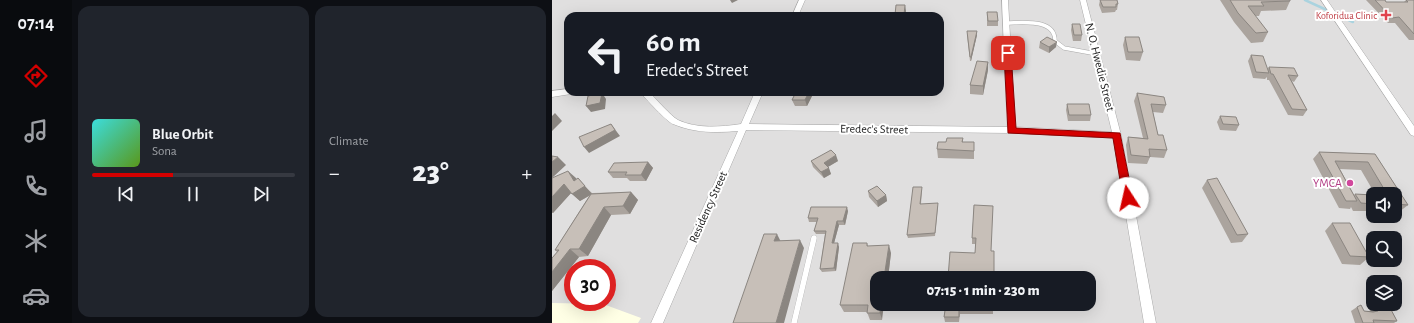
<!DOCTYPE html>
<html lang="en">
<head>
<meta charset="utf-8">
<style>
	body { margin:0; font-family:"Alegreya Sans",sans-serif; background:#20242c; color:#f1f3f6; height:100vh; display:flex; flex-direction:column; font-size:15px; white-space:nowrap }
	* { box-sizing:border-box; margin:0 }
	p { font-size:13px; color:#9ea1a6 }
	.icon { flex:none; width:22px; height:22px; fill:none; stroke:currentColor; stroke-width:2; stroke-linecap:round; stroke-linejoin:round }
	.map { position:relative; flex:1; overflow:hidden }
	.details { display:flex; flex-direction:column; gap:6px; padding:6px; background:#0d0f14; width:480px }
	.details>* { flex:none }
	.hud { position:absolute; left:12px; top:12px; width:380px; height:84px; border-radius:12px; box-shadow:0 4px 16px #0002; background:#171b24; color:#f1f3f6; overflow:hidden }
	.fabs { position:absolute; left:814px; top:187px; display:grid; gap:8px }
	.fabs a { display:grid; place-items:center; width:36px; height:36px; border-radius:8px; background:#171b24; box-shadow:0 4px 16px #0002; font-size:20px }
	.speed { position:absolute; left:12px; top:259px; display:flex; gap:8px; font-size:20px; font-weight:700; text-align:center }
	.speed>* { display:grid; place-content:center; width:52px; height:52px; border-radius:50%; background:#171b24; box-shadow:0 4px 16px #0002; line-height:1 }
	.speed .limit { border:6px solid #d22; background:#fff; color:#111 }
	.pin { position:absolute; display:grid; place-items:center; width:34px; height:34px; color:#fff; margin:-17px; border-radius:8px; box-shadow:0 2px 6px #0006 }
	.me { position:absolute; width:44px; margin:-22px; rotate:350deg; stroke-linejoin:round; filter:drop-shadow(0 0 3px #0008) }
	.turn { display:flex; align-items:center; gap:14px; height:84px; padding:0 16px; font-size:18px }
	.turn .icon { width:52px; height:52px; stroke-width:2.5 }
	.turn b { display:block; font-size:28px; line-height:34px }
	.big { font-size:30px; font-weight:800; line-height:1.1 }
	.details .card { flex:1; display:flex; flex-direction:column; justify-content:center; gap:6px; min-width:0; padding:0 14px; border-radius:12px; background:#20242c }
	.song { display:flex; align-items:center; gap:12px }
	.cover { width:48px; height:48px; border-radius:6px; background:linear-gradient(135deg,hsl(180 70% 55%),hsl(90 70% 35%)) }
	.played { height:4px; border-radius:2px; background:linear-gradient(90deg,#d40000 40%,#363941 40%) }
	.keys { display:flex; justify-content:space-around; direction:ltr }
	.heat { display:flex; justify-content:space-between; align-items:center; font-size:22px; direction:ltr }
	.details .tiles { flex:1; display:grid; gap:6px; grid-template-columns:repeat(2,1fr) }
	.trip { position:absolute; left:318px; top:271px; width:226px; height:40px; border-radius:12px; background:#171b24; box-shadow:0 4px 16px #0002; font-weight:800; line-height:40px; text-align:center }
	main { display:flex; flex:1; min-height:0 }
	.menu { display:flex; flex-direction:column; width:72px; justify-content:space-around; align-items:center; background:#090b0e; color:#9ea1a6 }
	.menu .icon { width:28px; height:28px }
	.menu .on { color:#d40000 }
	.menu b { font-size:18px; color:#f1f3f6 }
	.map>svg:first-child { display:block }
	.residential { fill:#e0dfdf; fill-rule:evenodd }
	.education { fill:#ffffe5 }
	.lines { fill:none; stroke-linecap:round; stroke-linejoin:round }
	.stream { stroke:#aad3df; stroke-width:2.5 }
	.lane-far1-casing { stroke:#a9a9a9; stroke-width:4.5 }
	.lane-casing { stroke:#a9a9a9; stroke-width:6 }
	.street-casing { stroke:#a9a9a9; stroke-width:1 }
	.lane-far1 { stroke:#fff; stroke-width:3.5 }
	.lane { stroke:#fff; stroke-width:5.5 }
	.street { fill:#fff; fill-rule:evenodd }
	.wall { fill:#aba49e }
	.shaded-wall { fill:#8b8681 }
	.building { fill:#c7bfb8; stroke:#8b8681 }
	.route { fill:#d40000; stroke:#8a0000 }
	.health-dot { fill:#e0444e; stroke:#fff; stroke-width:1.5 }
	.hotel-dot { fill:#d1479c; stroke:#fff; stroke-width:1.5 }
	.labels { text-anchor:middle; stroke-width:4; stroke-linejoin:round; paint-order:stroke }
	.far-health-label { font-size:10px; fill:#be3a42; stroke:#fff; text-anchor:end }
	.street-label { font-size:12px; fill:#222; stroke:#fff }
	.hotel-label { font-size:12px; fill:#b23c85; stroke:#fff; text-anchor:end }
</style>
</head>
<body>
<main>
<nav class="menu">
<b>07:14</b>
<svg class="icon on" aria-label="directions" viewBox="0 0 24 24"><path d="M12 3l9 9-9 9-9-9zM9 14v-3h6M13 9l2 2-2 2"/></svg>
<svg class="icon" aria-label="music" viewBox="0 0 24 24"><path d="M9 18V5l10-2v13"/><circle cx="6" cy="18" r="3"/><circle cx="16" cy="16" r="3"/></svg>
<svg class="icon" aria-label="phone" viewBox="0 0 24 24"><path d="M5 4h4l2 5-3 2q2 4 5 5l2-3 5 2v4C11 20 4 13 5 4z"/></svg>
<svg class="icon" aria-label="climate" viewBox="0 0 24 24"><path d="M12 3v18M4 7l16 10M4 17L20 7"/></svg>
<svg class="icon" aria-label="car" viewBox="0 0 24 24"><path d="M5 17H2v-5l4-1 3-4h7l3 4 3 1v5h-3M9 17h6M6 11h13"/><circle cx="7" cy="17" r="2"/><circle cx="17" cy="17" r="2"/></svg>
</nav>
<section class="details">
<div class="tiles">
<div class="card">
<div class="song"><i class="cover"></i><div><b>Blue Orbit</b><p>Sona</p></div></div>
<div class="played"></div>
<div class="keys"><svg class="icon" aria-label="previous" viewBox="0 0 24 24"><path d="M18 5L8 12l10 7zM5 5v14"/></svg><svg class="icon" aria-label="pause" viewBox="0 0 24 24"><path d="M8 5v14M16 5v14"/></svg><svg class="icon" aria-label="next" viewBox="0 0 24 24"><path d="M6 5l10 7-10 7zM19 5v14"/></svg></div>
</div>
<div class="card"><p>Climate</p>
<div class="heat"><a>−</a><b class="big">23°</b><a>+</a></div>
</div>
</div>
</section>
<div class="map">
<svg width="862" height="323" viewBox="0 0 862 323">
	<rect width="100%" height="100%" fill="#f2efe9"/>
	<path class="residential" d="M0 0H862V323H0ZM16 16H388V92H16ZM821 194H843V216H821ZM821 238H843V260H821ZM21 268H55V302H21ZM325 278H537V304H325ZM821 282H843V304H821Z"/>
	<path class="education" d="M0 303 51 304 89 318 86 323H0Z"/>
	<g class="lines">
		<path class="stream" d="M753 0 801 22"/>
		<defs>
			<path id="lane-far1" d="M454 23C471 23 503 18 503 41L512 48 545 54"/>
			<path id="lane" d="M242 323 262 238"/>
			<path id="street" d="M247 0H253L246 16H240Z
				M450 0H456L463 127 560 132 528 0H534L569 135 604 323H592L561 138 459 133 194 130 111 323H99L186 131C164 133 142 133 121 124 115 122 93 98 88 92H97C104 99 119 116 126 120 145 129 169 127 189 124L203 92H211L197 124 455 127Z
				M769 0H775L862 126V136L859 135Z
				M16 89V92H20L19 94 0 97V91Z"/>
		</defs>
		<use href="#lane-far1" class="lane-far1-casing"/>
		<use href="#lane" class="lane-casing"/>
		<use href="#street" class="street-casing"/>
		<use href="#lane-far1" class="lane-far1"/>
		<use href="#lane" class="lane"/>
		<use href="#street" class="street"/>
	</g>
	<path class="wall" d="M548 0H565L566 4 565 10H564L563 12 550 13 547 5Z
		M668 0H738V1L734 10 709 11 707 16H703L716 32 711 42 699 43 682 22Z
		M814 0H833L834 2H852L854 0H862V40H857L843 23H836Z
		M435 12 446 21V26H435Z
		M520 24 530 35 529 41H521L519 30Z
		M415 35H425L419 61H418Z
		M573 37 591 52 588 61 574 60 571 45Z
		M488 42 504 47 497 53 487 48Z
		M699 55 715 70 717 67 746 76 742 82 740 81 755 110 751 116 736 115 717 80H715V77L713 79 701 78 696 61Z
		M436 70 431 95 418 94V85Z
		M262 92 255 106H243L240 100Z
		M585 93 614 105 611 113 601 112 606 135 615 150 612 158 598 157 595 164 576 163 574 145 576 137 591 138 582 101Z
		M515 104 539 115 538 121H516L514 110Z
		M668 116 687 125 684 131 668 130 665 122Z
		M411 138V142L422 151V159L386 158 385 149 394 142Z
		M767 152 823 154 856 205 847 212H843V194H823L809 170 788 169 802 195 803 194 821 195V211H801L799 207 798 209 787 208 761 159Z
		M259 161H286L276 167 279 174 272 178 261 167Z
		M96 162 101 168 94 181H78L75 178H61L56 172Z
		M0 178 24 179 40 193 79 192 86 200 78 214 59 215 36 256 27 257 0 291V258L5 252 3 250 37 196 28 201 19 193 1 213H0Z
		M655 180 696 234 690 242 679 243 650 188Z
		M370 190 369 204 386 206 383 236 356 238 355 235Z
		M316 191 334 195 335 201 326 207 317 197Z
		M422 205 439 251 423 253 424 244H420V238Z
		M296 211 293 225H287L282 243 287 247 284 271 270 272 268 269 273 234H264L262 231 265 222H257L256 218Z
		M780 223 817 257 808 265 790 264 773 231Z
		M315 243 316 246 339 253 336 278H325L330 320H318L315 312H292L288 305Z
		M821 303V304H836L845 321 842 323H803L799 311 805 307 812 311H818L816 307Z
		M394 304H441V314H408L407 322H393L392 317Z"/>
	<path class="shaded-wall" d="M178 0H186L180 3Z
		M353 5 354 11 353 16H352Z
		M425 31V35L419 61V57Z
		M505 42 504 47 497 53V47Z
		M436 62V70L431 95V86Z
		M257 92H262L255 106 253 100Z
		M319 92H324L320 94Z
		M50 93 54 99 53 109 39 112 34 106Z
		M3 113 10 121 0 131V116Z
		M59 124 68 136 37 153 32 147Z
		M284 155 286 161 274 168 272 163Z
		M6 157 14 165 0 178V162Z
		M96 162 101 168 94 181 89 175Z
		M277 168 279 174 272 178 269 172Z
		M16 171 24 178 29 188 22 181Z
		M26 178 40 194 28 201 20 194Z
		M12 184 20 192 1 213 0 212V197Z
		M79 192 86 200 78 214 71 206Z
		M334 195 335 201 326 207 325 201Z
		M52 207 59 215 36 256 27 249Z
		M295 207 296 211 293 225 291 221Z
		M285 221 287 225 281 247 280 243Z
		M225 234 229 242 222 241Z
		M248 240 252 248 232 323H224Z
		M286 243 287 247 284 271 282 268Z
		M337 245 339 253 336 278H332Z
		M18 249 27 257 0 291V272Z
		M329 304H332L330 320 328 313Z"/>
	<path class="building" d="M548 0H565L566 4H564V7H551Z
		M678 0H738V1L709 2 712 6H696L716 32 704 33 686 13Z
		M823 0H833L834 2H856L854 0H862V34L847 17 840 18Z
		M344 5H353L352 15H343Z
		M435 12H445L446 21H436Z
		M520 24H528L530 35H522Z
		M415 31H425L419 57H418Z
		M495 37 505 42 497 47 488 42Z
		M573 37H587L591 52H576Z
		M699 55 711 56 717 73 704 72Z
		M425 61 436 62 431 86 418 85Z
		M717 67 742 68 746 76 736 75 755 110 740 109 721 74H719Z
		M244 92H257L253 100H240Z
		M50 93 48 103 34 106 36 96Z
		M585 93 612 97 614 105 599 104 606 135H611L615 150 597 149 598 157 579 155 576 137 596 139Z
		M515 104H537L539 115H517Z
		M668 116 684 117 687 125 671 124Z
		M59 124 63 130 32 147 27 137Z
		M395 138H411L410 142H422V151L385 149 386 142H394Z
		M279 150 284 155 272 163 277 168 269 172 259 161Z
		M767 152 823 154 856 205 843 204V194H835L816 162 783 161 805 201H794Z
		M0 156 6 157 0 162Z
		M96 162 89 175H73L75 172H56L62 163Z
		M16 171 22 181 26 178 33 186 20 194 12 184 0 197V178Z
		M665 178 696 234 685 235 655 180Z
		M325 186 334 195 325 201 316 191Z
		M361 187H370L368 204 386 203 383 233 355 235Z
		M79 192 71 206 52 207 27 249H18L0 272V258L7 250H3L39 194Z
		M803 194 821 195V204L809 203Z
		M422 205 441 206 439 251H442V278H396L398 252 423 253 424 238H420Z
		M259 207H295L291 221H285L280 243H286L282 268 268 269 274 231H262L266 218H256Z
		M780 223H798L817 257 798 256Z
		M212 234H225L222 241 248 240 224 323H181Z
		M301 243H315V246L337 245 332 278H325V304H329L328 313H315L316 305H288Z
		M394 304H441V309L407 308V317H392Z
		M822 304H836L845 321 821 320 822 323H811L805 307 809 305 812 311 821 312 826 311Z"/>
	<path class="route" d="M456 51 459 53 464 128 568 133 581 198 579 201H573L571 198 561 138 456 133 452 53Z"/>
	<path class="health-dot" d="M832 9h4v4h4v4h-4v4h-4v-4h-4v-4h4z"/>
	<circle class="hotel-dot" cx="798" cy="183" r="4"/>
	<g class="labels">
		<g class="far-health-label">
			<text x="825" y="19">Koforidua Clinic</text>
		</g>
		<g class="street-label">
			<text transform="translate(548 67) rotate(76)" y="4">N. O. Hwedie Street</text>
			<text transform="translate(322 129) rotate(1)" y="4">Eredec's Street</text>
			<text transform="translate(156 207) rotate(-66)" y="4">Residency Street</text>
		</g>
		<g class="hotel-label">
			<text x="790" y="187">YMCA</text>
		</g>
	</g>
</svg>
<div class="fabs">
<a><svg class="icon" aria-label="sound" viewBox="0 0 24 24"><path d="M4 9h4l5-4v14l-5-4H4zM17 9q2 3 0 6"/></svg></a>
<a><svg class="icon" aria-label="search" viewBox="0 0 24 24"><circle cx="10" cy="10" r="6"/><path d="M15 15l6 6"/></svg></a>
<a><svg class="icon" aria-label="layers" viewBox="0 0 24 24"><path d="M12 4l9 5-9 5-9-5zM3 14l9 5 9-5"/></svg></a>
</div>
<div class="speed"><div class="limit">30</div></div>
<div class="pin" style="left:456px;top:53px;background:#d93025"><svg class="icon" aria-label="arrive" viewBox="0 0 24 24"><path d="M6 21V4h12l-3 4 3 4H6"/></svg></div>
<svg class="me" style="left:576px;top:198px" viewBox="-20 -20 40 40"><circle r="19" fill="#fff"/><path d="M0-13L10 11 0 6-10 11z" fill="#d40000"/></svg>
<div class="trip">07:15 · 1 min · 230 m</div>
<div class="hud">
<div class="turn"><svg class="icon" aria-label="left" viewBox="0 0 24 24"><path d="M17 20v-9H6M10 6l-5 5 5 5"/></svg><div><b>60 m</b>Eredec's Street</div></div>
</div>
</div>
</main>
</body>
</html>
